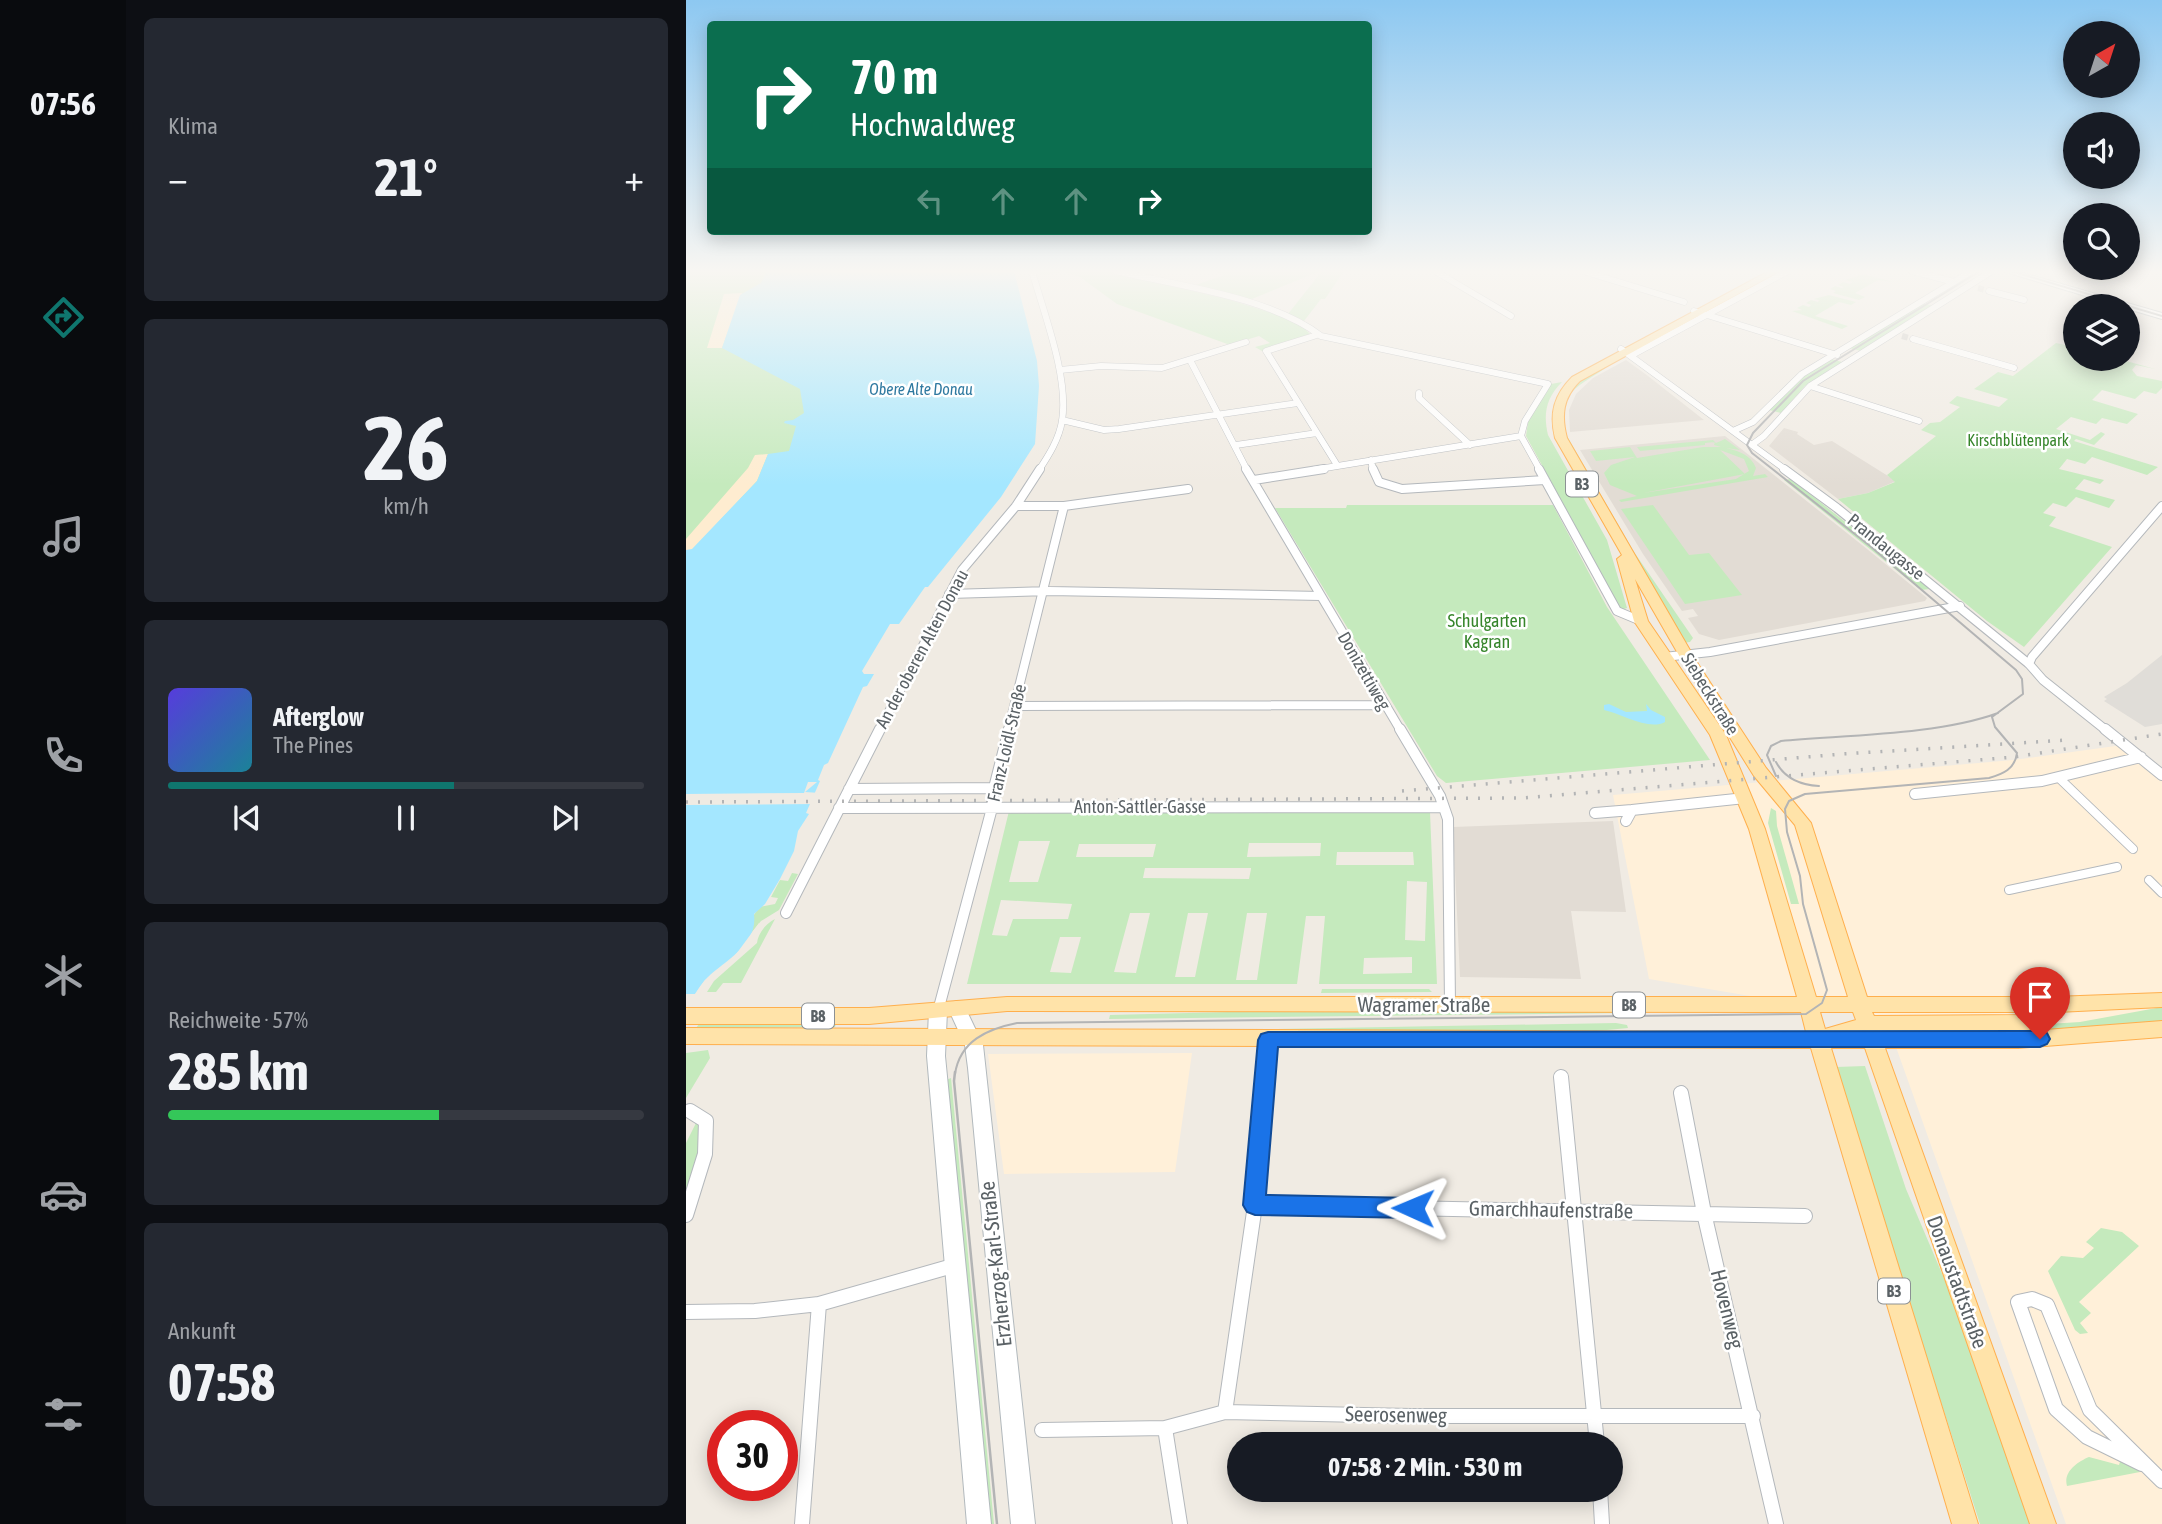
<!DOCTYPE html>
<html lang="de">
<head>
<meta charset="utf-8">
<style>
	body { margin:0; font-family:"Asap Condensed",sans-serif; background:#242831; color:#f1f3f6; height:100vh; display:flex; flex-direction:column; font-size:26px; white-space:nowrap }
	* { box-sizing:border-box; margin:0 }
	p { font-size:23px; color:#9ea1a6 }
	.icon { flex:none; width:38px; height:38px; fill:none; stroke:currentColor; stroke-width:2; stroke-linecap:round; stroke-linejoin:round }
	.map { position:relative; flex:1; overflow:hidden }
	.drawer { display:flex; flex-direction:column; gap:18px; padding:18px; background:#0d0f14; width:560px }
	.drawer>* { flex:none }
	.hud { position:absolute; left:21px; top:21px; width:665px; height:214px; border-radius:7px; box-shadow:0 4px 18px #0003; background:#0b6e4f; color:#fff; overflow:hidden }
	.needle { width:46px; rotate:39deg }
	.tools { position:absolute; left:1377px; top:21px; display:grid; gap:14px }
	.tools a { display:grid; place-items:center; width:77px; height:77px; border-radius:50%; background:#171b24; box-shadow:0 4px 18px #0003; font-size:35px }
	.speed { position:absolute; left:21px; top:1410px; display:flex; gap:14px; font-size:35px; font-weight:700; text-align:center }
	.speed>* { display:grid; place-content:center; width:91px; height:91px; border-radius:50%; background:#171b24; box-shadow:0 4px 18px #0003; line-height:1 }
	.speed .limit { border:10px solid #d22; background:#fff; color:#111 }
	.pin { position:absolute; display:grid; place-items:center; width:60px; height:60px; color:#fff; margin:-72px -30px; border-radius:50% 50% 50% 0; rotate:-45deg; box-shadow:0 0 7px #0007 }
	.pin .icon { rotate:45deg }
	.me { position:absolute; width:77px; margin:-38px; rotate:271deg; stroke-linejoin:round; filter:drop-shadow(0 0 5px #0008) }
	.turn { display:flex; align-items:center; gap:24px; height:147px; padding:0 28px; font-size:32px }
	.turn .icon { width:91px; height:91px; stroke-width:2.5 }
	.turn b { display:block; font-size:49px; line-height:60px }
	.lanes { display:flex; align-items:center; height:66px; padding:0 28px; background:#0003; justify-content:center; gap:35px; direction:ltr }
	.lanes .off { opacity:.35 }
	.big { font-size:52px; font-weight:700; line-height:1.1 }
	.drawer .tile { flex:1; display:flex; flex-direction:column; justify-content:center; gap:10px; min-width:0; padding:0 24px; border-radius:10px; background:#242831 }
	.drawer .dial { align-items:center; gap:0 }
	.dial b { font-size:91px; line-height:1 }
	.song { display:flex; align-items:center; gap:21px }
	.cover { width:84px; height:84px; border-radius:10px; background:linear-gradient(135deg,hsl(250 70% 55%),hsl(190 70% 35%)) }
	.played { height:7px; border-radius:4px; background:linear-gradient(90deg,#0f766e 60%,#363941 60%) }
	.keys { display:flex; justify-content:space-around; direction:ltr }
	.heat { display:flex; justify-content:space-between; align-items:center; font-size:38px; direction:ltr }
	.charge { height:10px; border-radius:5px; background:linear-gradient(90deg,#34c759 57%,#363941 0) }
	.trip { position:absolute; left:541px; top:1432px; width:396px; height:70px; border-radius:35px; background:#171b24; box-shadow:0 4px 18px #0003; font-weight:700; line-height:70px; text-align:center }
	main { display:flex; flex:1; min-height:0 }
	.dock { display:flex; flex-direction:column; width:126px; justify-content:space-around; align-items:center; background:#090b0e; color:#9ea1a6 }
	.dock .icon { width:49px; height:49px }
	.dock .on { color:#0f766e }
	.dock b { font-size:32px; color:#f1f3f6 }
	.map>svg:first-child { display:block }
	.commercial { fill:#fff0d9 }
	.industrial { fill:#e0ddd8 }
	.education { fill:#e2dcd4 }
	.green { fill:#c5eabd; fill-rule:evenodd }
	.sand { fill:#feecd0 }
	.water { fill:#a4e7ff }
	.pier { fill:#f0ebe3 }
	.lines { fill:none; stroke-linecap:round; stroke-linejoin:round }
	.minor-tunnel { stroke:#cbc9c4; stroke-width:6; stroke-dasharray:6 3.5; stroke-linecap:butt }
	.pedestrian-casing { stroke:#b4b8bc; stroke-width:10 }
	.minor-far3-casing { stroke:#b4b8bc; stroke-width:7 }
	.minor-far2-casing { stroke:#b4b8bc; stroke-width:10 }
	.minor-far1-casing { stroke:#b4b8bc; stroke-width:12 }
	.minor-casing { stroke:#b4b8bc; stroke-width:16 }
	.secondary-casing { stroke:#b2b9bd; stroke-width:2 }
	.primary-casing { stroke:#ffaf4d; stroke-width:2 }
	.pedestrian { stroke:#fff; stroke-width:8 }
	.minor-far3 { stroke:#fff; stroke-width:6 }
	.minor-far2 { stroke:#fff; stroke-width:8 }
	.minor-far1 { stroke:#fff; stroke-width:10 }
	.minor { stroke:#fff; stroke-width:14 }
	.secondary { fill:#fff; fill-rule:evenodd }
	.primary { fill:#ffe3a9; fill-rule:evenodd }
	.tram-far1 { stroke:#b3b4b5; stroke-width:2 }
	.tram { stroke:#b3b4b5; stroke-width:2.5 }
	.rail { stroke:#b3b4b5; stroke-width:3.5; stroke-dasharray:2 10; stroke-linecap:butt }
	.route { fill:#1a73e8; stroke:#114b97; stroke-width:2 }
	.labels { text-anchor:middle; stroke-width:5; stroke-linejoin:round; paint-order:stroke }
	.far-water-label { font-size:16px; font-style:italic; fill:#2f79a0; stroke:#fff }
	.far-park-label { font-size:16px; fill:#36852b; stroke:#fff }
	.shield { fill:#fff; stroke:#8c9194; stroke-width:2 }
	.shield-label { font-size:16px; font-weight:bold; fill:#5b6266 }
	.street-label { font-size:18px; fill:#5b6266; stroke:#fff }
	.park-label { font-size:18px; fill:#36852b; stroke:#fff }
	.near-street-label { font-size:21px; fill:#5b6266; stroke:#fff }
</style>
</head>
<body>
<main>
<nav class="dock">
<b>07:56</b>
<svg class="icon on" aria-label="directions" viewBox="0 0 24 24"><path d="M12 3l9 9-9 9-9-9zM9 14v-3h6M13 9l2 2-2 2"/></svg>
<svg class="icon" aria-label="music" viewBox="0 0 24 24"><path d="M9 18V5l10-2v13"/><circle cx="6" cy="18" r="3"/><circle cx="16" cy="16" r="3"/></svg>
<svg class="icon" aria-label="phone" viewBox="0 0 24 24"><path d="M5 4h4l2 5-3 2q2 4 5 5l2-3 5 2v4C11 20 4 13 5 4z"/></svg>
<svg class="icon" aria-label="climate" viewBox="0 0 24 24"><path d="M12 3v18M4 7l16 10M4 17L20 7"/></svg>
<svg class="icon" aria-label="car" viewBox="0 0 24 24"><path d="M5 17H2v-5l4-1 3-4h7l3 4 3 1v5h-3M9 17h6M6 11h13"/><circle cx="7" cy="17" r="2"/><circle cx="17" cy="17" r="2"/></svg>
<svg class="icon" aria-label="filters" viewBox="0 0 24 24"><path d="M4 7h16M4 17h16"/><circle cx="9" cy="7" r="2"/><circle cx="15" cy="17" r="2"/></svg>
</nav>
<section class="drawer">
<div class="tile"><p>Klima</p>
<div class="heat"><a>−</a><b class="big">21°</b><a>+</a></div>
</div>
<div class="tile dial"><b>26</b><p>km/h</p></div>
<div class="tile">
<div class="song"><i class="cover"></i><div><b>Afterglow</b><p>The Pines</p></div></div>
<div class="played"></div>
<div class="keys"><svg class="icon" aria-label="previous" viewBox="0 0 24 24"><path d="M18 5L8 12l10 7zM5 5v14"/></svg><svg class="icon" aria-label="pause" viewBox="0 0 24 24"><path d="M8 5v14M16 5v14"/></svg><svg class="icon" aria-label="next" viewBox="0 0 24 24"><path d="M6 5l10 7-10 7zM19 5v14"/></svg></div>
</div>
<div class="tile"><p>Reichweite · 57%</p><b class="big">285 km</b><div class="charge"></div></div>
<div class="tile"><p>Ankunft</p><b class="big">07:58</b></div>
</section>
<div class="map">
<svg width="1476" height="1524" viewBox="0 0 1476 1524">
	<rect width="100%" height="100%" fill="#f0ebe3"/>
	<path class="commercial" d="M1444 744 1476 774V1524H1380L1200 1019 963 979 927 795 1327 760Z
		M506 1053 489 1172 318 1174 302 1054Z"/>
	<path class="industrial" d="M1476 655V724L1459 727 1418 701 1421 699 1418 697 1441 683Z"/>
	<path class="education" d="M940 360 962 376 1018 420 884 432 883 410 890 394 907 378Z
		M1098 428 1112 432 1111 434 1128 445 1146 441 1210 481 1182 493 1152 499 1083 446Z
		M1039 436 1181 549 1241 598 1239 601 1033 640 1013 634 1002 618 1012 616 1007 609 996 611 957 554 894 450Z
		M927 821 940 912 885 911 895 979 774 977 767 827Z"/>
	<path class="green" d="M0 271H196L198 384 6 550H0Z
		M353 271H420L541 299 596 316 616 326 624 334 576 351 569 347 584 343 573 336 544 345 431 304 394 277 378 272 355 275Z
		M530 271H634L561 301 504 287 538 275Z
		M636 271H658L639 299H635L618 321 602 314Z
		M1177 274 1207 282 1192 280 1169 293 1179 297 1173 300 1147 293 1150 291 1144 289 1149 286 1156 288 1158 287 1152 285 1157 282 1164 284 1166 282 1159 280Z
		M1143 295 1170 302 1165 305 1153 302 1129 316 1162 326 1156 329 1106 311 1116 310 1111 308 1117 305 1123 307 1125 305 1120 303 1125 300 1132 302 1133 300 1128 299Z
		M1236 303 1247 306 1175 351 1163 348Z
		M1370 343 1389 347 1390 359H1433L1469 369 1450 365 1446 370 1451 376 1476 381V388L1470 394 1458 391 1449 399 1416 390 1406 400 1452 414 1441 424 1416 418 1410 424 1385 417 1370 429 1404 440 1415 432 1419 434 1408 445 1390 439 1388 441 1472 467 1461 475 1406 457 1399 464 1381 459 1373 469 1418 480 1414 484 1398 479 1389 489 1429 500 1423 508 1390 497 1380 507 1367 503 1357 513 1370 517 1363 526 1426 547 1338 647 1301 621 1152 499 1182 493 1209 482 1201 475 1250 436 1235 430 1244 423 1254 422 1274 407 1263 403 1271 396 1313 407 1322 399 1288 389 1312 372 1327 376Z
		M1145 359 1156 362 1119 386 1095 413 1083 410 1107 383Z
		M928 360C906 384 868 385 878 431L948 552 1007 638 1004 642 997 643 873 426C869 388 900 375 928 360Z
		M876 382C860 398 857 414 862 435L921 540 941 608 935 610 840 436 842 422 865 384Z
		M1039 439 1054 450 1040 448C1053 451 1065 455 1070 468L1067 476 1079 474 1082 477 935 502 933 500 951 496 924 485 918 473 925 465 949 457 910 461 904 451 944 447 951 458 1017 447H1035L1028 445 1029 442 1019 443V445L954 451 951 447 1027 440 1030 443ZM1034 450 1058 459 1063 471 1050 479 957 493 1059 474Z
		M1105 479 1244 589 1235 590 1098 480Z
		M661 505H867L921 607 1024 760 760 783 751 776 589 508H660Z
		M967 505 1003 555 1023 553 1056 595 999 604 935 509Z
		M1085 808 1090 811 1091 826 1113 904H1105L1082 823Z
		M323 811 744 812 751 984H633L639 916H620L611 984H281ZM333 841H364L352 882H323ZM563 843H635L634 856 561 857ZM393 844H470L467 857H390ZM651 852H727L728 865H650ZM459 868H565V869L563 879 457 878ZM721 881 741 882 739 941 719 940ZM315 900 386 904 382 919H327L321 936 306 935ZM444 913H464L450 973 428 972ZM502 913H522L509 977H489ZM561 913H581L571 980H550ZM374 937H395L385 973 364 972ZM678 958 726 957V973L677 974Z
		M106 873 112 874 93 910 75 921 66 932 54 937 73 907 89 904 92 898 85 897 94 880 102 881Z
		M89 919 55 983H37L30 992H21L28 981 71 943C72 934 79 924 89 919Z
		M636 989H743L746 992 635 993Z
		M1476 1007V1021L1389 1029 1319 1032 1317 1027 1394 1022Z
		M542 1012H938V1013L423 1019 424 1015Z
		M930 1023 941 1025 942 1028 900 1032H591V1029Z
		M13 1024H150L149 1027 10 1028Z
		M22 1050 24 1058 0 1098V1053Z
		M1179 1066 1220 1189 1280 1330 1346 1524H1294L1150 1074V1067Z
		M265 1078 308 1524H297L260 1080Z
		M10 1123 15 1124V1151L0 1198V1143Z
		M1415 1228 1436 1232 1453 1246 1393 1302 1405 1313 1394 1323 1402 1333 1394 1334 1389 1330 1362 1271 1375 1256 1397 1258 1408 1248 1400 1242Z
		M1403 1457 1433 1465 1435 1458 1454 1472 1381 1486C1377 1472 1391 1462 1403 1457Z"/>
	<path class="sand" d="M56 293 36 348H21L38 294Z
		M82 454 71 481 6 550H0V539L62 468 69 455Z"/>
	<path class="water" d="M81 271H328L351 361 353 386 349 444 315 497 242 587H239L213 624H204L176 671 178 674H188L181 686 177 687 142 763 138 765 132 780 134 781 120 813 123 814 112 831 108 851 94 879 79 904 68 914C72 945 41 959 21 978 12 987 6 1000 0 1011V550L6 549 71 481 82 454 103 451 110 426 98 423 99 421 107 420 118 413 114 389 36 348 54 295 75 283Z
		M923 704 940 712 961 711 960 704 965 710 979 717V722C963 731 936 714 918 710V705Z"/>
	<path class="pier" d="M122 782H131L119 792 134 793 128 804 0 805V794L118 793Z
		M73 923V929L56 953 21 983 0 1015V994H9L19 980 48 957Z"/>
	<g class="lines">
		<path class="minor-tunnel" d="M1292 288 1303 291
			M1216 336 1227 339"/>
		<defs>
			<path id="pedestrian" d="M1373 778 1447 849
				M1463 880 1476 893
				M1323 890 1431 867"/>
			<path id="minor-far3" d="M346 271C358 314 383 377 376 421 373 439 363 455 353 470
				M430 271C493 286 584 297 635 336L862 384 839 421 835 436 854 470
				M749 271 825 316
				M897 271 998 302
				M1226 271 1268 282
				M1303 291 1338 300
				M1008 311 1151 355
				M631 335 580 351 651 465
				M1227 339 1328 368
				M935 349 1100 470
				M946 355 1102 271
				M504 360 561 470
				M374 370 415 366 476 368 560 342
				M1124 386 1233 421
				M733 393V398L784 445
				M376 420 418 430 433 429 612 403
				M1047 431 1067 422 1116 374 1286 271
				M1067 444 1078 436 1124 386 1306 271
				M550 445 631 433
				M685 460 687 470
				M627 470 835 436"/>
			<path id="minor-far2" d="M560 469 715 731
				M687 469 693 482 716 489 859 480
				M853 469 931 611 955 621
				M1098 469 1151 508 1343 664 1357 680 1421 731
				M568 480 638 469
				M330 506H378L502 489
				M263 594 363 591 635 596
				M978 657 1024 652 1274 606
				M1343 664 1346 657 1476 506
				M329 706 698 705
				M193 731 276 570 330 506 354 469
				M322 731 378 506"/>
			<path id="minor-far1" d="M714 729 754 796 762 819 764 1005
				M1419 729 1476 775
				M163 789 308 788
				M1229 794 1356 781 1455 757
				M153 808 756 807
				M909 813 946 810
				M940 821 946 810 1059 798
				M100 913 194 729
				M252 1011 306 808 308 788 323 729
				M579 1074 582 1040"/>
			<path id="minor" d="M875 1077 911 1444
				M995 1093 1018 1213 1090 1524
				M569 1205 1119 1216
				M0 1215 19 1154 20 1121 4 1111
				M0 1312 69 1311 133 1304 270 1265
				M539 1412 569 1205 579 1072
				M479 1428 494 1524
				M356 1430 479 1428 539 1412 725 1416H1067
				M1456 1464 1401 1437 1370 1409 1332 1302 1346 1299 1361 1305 1404 1410 1476 1481
				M914 1489 916 1524
				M116 1524 133 1304"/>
			<path id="secondary" d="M1316 271H1330L1476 313V319L1442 309V306H1433Z
				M271 1001 277 1003 297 1045 349 1524H325L282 1068 279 1045 262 1008 265 1003Z
				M252 1004 258 1006 261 1011 259 1056 305 1524H281L241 1056 243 1011 246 1006Z"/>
			<path id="primary" d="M1083 271H1094L894 381C877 398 875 415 881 438L1012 664 1080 768 1125 823 1181 997H1367L1476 993V1007L1371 1012 1341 1031 1193 1032H1332L1476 1021V1037L1332 1048H1199L1370 1524H1344L1179 1048H1145L1292 1524H1266L1125 1048 0 1044V1028L1120 1032 1115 1012 321 1011 183 1024H0V1008H183L321 997H1111L1063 829 1024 735 948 621 931 559 936 555 869 438C863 413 868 395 886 377ZM949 579 998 664 1068 776 1109 825 1162 997H1130L1079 829 1040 735 962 621ZM1134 1012H1167L1170 1020 1139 1029ZM1186 1012H1342L1337 1015 1188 1016Z"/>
		</defs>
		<use href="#pedestrian" class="pedestrian-casing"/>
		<use href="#minor-far3" class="minor-far3-casing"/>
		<use href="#minor-far2" class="minor-far2-casing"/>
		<use href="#minor-far1" class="minor-far1-casing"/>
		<use href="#minor" class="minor-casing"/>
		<use href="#secondary" class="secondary-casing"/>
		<use href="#primary" class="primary-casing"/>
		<use href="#pedestrian" class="pedestrian"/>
		<use href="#minor-far3" class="minor-far3"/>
		<use href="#minor-far2" class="minor-far2"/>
		<use href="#minor-far1" class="minor-far1"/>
		<use href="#minor" class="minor"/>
		<use href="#secondary" class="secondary"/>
		<use href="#primary" class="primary"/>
		<path class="tram-far1" d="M1325 271 1476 316
			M1090 762C1099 779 1114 785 1133 786
			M1090 776 1081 755 1085 746 1095 741C1160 735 1252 735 1312 713
			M269 1074C274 1041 301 1029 331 1023L1120 1014 1136 1003 1141 990 1117 904 1114 876 1101 832 1099 809 1103 801 1119 794 1303 778C1317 774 1329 769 1331 753L1309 727 1306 717 1337 694 1336 679 1330 670 1184 546 1066 453 1061 445 1067 433 1117 381 1294 271"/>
		<path class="tram" d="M269 1072 268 1081 311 1524"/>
		<path class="rail" d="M716 791 1156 754 1382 740
			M0 802 836 798 1328 757 1476 734"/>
	</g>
	<linearGradient id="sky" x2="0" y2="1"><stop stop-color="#8dc8f1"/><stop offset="0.56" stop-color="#f8f6f2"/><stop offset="1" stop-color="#f8f6f2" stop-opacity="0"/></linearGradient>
	<rect width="1476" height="485" fill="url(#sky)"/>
	<path class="route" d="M1354 1031 1361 1033 1364 1039 1361 1044 1354 1047H592L580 1195 727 1198 735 1201 739 1208 735 1215 727 1218 569 1215 561 1212 557 1205 572 1040 575 1034 582 1032Z"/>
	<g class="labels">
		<g class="far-water-label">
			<text x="235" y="395">Obere Alte Donau</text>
		</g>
		<g class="far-park-label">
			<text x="1332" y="446">Kirschblütenpark</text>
		</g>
		<g class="shield">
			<rect x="880" y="471.5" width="32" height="25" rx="5"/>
			<rect x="927" y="992.5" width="32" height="25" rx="5"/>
			<rect x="116" y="1003.5" width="32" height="25" rx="5"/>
			<rect x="1192" y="1278.5" width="32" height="25" rx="5"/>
		</g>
		<g class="shield-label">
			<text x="896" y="490">B3</text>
			<text x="943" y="1011">B8</text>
			<text x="132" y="1022">B8</text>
			<text x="1208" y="1297">B3</text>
		</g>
		<g class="street-label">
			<text transform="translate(1200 547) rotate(39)" y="6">Prandaugasse</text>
			<text transform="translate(236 649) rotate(-62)" y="6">An der oberen Alten Donau</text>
			<text transform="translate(678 671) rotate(60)" y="6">Donizettiweg</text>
			<text transform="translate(1024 694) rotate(58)" y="6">Siebeckstraße</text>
			<text transform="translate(321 743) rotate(-77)" y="6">Franz-Loidl-Straße</text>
			<text x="454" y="813">Anton-Sattler-Gasse</text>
		</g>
		<g class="park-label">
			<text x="801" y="627">Schulgarten<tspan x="801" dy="21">Kagran</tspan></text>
		</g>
		<g class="near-street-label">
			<text x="738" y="1012">Wagramer Straße</text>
			<text transform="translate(865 1210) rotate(1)" y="7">Gmarchhaufenstraße</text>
			<text transform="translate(310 1264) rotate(-96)" y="7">Erzherzog-Karl-Straße</text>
			<text transform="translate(1271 1282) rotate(70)" y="7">Donaustadtstraße</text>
			<text transform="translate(1041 1309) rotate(76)" y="7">Hovenweg</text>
			<text transform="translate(710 1415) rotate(1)" y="7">Seerosenweg</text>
		</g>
	</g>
</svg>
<div class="tools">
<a><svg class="needle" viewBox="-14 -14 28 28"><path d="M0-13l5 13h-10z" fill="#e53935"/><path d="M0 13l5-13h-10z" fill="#9ea1a6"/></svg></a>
<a><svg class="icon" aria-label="sound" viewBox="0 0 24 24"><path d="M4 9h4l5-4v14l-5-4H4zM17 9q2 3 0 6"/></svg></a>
<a><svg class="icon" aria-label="search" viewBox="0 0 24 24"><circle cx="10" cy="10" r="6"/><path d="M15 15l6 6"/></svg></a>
<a><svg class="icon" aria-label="layers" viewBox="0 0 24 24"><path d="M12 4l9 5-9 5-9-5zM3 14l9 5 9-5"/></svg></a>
</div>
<div class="speed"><div class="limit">30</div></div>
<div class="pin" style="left:1354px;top:1039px;background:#d93025"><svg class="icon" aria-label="arrive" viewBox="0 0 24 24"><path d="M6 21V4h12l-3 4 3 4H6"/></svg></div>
<svg class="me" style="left:727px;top:1208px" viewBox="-20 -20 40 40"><path d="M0-17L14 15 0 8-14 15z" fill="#1a73e8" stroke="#fff" stroke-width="4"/></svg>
<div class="trip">07:58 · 2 Min. · 530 m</div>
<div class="hud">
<div class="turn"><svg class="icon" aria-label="right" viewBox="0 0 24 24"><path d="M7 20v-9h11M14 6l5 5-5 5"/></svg><div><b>70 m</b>Hochwaldweg</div></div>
<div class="lanes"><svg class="icon off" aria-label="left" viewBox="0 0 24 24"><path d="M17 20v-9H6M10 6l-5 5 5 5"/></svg><svg class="icon off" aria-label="ahead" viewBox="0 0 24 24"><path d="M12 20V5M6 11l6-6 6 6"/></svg><svg class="icon off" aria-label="ahead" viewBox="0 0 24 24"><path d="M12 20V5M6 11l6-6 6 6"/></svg><svg class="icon" aria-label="right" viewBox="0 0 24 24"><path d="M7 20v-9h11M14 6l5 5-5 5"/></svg></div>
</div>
</div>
</main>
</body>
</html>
